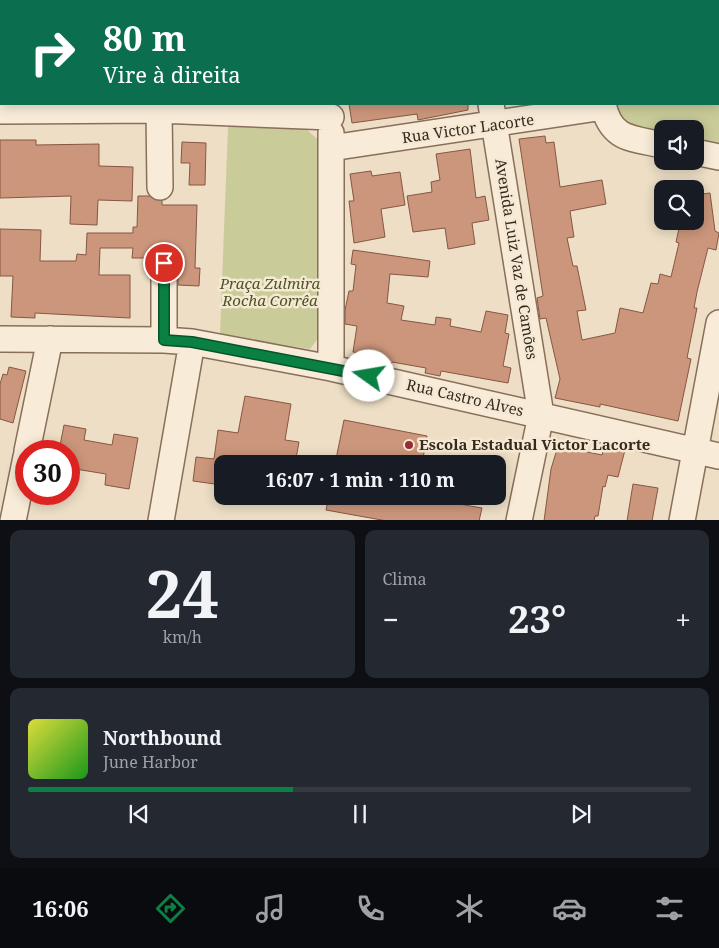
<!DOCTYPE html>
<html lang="pt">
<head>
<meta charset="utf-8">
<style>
	body { margin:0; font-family:"Noto Serif",serif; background:#242831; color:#f1f3f6; height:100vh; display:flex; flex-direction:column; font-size:19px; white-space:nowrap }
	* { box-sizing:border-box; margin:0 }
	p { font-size:16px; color:#9ea1a6 }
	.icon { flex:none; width:28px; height:28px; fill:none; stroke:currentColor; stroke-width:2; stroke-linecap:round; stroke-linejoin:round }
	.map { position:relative; height:520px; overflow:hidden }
	.details { display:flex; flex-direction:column; gap:10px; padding:10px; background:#0d0f14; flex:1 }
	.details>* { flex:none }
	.guide { position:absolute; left:0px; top:0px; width:720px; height:105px; box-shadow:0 2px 12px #0003; background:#0b6e4f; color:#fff; overflow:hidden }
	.fabs { position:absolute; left:654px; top:120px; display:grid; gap:10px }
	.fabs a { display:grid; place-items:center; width:50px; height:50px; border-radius:10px; background:#171b24; box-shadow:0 2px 12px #0003; font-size:25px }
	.speed { position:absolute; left:15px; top:440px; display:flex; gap:10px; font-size:25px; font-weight:700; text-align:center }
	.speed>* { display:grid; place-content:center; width:65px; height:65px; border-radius:50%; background:#171b24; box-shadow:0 2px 12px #0003; line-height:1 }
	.speed .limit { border:8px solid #d22; background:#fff; color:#111 }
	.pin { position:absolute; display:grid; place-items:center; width:42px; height:42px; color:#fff; margin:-21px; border:2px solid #fff; border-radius:50%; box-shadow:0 1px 5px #0007 }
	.me { position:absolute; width:55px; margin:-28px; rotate:283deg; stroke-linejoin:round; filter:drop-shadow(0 0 4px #0008) }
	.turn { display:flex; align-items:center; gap:18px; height:105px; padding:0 20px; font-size:22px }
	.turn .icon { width:65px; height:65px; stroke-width:2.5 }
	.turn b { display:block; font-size:35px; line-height:42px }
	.big { font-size:38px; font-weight:700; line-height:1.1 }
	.details .widget { flex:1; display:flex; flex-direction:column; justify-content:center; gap:8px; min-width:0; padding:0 18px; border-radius:10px; background:#242831 }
	.details .dial { align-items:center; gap:0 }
	.dial b { font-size:65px; line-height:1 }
	.song { display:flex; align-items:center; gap:15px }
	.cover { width:60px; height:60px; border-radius:8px; background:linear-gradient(135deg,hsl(60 70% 55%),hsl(120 70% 35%)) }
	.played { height:5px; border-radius:2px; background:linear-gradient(90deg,#0b8043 40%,#363941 40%) }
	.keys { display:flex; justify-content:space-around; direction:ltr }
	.heat { display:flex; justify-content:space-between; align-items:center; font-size:28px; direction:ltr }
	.details .tiles { flex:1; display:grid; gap:10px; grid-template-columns:1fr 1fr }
	.widget:last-child { grid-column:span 2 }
	.trip { position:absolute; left:214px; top:455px; width:292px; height:50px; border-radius:10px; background:#171b24; box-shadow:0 2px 12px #0003; font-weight:700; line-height:50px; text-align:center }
	.menu { display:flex; height:80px; justify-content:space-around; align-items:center; background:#090b0e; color:#9ea1a6 }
	.menu .icon { width:35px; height:35px }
	.menu .selected { color:#0b8043 }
	.menu b { font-size:22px; color:#f1f3f6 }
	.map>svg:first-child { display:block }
	.green { fill:#c9cb99 }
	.building { fill:#cb967b; stroke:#865742 }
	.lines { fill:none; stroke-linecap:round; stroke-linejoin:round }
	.minor-casing { stroke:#886f5b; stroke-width:28 }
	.minor { stroke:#f8ecd8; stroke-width:25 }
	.route-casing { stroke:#07532c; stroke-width:12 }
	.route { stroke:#0b8043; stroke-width:9 }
	.poi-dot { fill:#962c35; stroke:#f5e9d4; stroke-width:2 }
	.labels { text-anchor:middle; stroke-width:5; stroke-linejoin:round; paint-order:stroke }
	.street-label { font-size:15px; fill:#38291f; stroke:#f5e9d4 }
	.park-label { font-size:15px; font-style:italic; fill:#4c5426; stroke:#f5e9d4 }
	.poi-label { font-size:15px; font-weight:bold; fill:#38291f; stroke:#f5e9d4; text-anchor:start }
</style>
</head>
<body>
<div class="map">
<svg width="719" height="521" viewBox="0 0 719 521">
	<rect width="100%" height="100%" fill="#eddec5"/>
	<path class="green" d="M594 0H719V146L695 141V129H662V134C635 128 626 132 615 104H719V1Z
		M228 127H304L317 139 319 337 310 349 220 334Z"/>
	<path class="building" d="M349 104H468V110L418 120 417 114 352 123Z
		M545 136 546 143 554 142 560 187 602 180 606 204 570 211 574 237 567 238 573 266H577L586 310 577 311 582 340 615 333 620 308 643 313 651 283 658 284 660 274 671 277 679 243 676 242 680 224 695 227V195L710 193 715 231 719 233 716 250 708 248 697 292 694 308H697L687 358 691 359 678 421 600 404V407L555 398 560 379 546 318 540 319 537 298 543 296 519 139Z
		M0 140H36V145L99 144V166L133 167 132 201 98 200 97 225 70 224 71 196 0 198Z
		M182 142 206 143 205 185H189L190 163H181Z
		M470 149 476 198 485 196 489 220 472 223 475 244 448 249 445 228 413 232 407 196 432 192 431 182 440 180 436 154Z
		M371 171 372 176 400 172 405 205 381 209 385 237 354 243 349 201H354L350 174Z
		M138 196H150L162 201V205H197L195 268H200L199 286 178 285V263L176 255 171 250H157L151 258H132L133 248H100L99 275H130V318L35 313V318L11 317 13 276H0V229L41 230 40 261H76L77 254 86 255 87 233H133V227H137Z
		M353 250 430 261 428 277 390 274 387 303 404 306 401 320 435 325 436 317 451 319 450 326 481 332 486 311 508 315 505 333 509 334 503 366 511 368 508 383 441 371 440 376 425 373 426 368 392 362 391 365 373 361 374 356 353 352 357 326 345 324V310L349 291H353L356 265 351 264Z
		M9 367 26 371 13 423 0 419V384L3 374 7 375Z
		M245 396 291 404 285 440 299 442 295 464H222V485L193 481 196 457 214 459 218 430 238 433Z
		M344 420 427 436 422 464H335Z
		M64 425 86 429 84 440 112 445 114 434 138 438 129 489 105 485 106 474 69 468V451H59Z
		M605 445 625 450 618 477 608 475 605 487 603 486 598 516H595L594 521H544L551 469 558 446 602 455Z
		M633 484 658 488 652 521H627Z
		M329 496H414L482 508 479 521H387L326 510Z"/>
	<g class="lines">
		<defs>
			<path id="minor" d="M473 0V1
				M582 0 583 1
				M332 1V0
				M491 104 541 415 519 521
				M603 104C611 140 631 138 662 145
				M159 110 160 187
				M0 111 159 110 331 117
				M331 148 604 107
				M695 152 719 157
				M0 339 164 340 192 342 331 368 719 456
				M164 340V263
				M331 368V133
				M27 451 50 339
				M13 521 26 457
				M161 521 192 342
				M682 521 719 323"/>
		</defs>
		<use href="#minor" class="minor-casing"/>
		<use href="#minor" class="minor"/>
	</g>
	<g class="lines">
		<defs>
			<path id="route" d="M164 263V340L192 342 369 376"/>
		</defs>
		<use href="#route" class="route-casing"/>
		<use href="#route" class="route"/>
	</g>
	<circle class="poi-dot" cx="409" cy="445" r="5"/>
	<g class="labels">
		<g class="street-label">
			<text transform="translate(468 129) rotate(-8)" y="5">Rua Victor Lacorte</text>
			<text transform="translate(516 259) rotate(81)" y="5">Avenida Luiz Vaz de Camões</text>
			<text transform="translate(465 398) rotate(13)" y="5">Rua Castro Alves</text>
		</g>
		<g class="park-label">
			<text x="270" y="289">Praça Zulmira<tspan x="270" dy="17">Rocha Corrêa</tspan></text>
		</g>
		<g class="poi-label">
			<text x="419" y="450">Escola Estadual Victor Lacorte</text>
		</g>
	</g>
</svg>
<div class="fabs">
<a><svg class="icon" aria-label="sound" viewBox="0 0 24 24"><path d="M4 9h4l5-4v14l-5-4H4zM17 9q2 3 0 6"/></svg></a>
<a><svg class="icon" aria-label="search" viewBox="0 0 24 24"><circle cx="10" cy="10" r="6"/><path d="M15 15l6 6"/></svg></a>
</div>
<div class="speed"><div class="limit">30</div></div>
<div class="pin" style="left:164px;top:263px;background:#d93025"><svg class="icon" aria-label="arrive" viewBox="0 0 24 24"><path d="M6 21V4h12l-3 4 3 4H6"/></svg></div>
<svg class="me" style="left:369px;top:376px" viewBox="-20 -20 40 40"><circle r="19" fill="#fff"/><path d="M0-13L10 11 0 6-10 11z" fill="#0b8043"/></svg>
<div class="trip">16:07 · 1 min · 110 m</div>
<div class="guide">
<div class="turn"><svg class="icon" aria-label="right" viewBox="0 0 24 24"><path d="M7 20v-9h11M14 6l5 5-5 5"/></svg><div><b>80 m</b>Vire à direita</div></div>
</div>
</div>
<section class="details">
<div class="tiles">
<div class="widget dial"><b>24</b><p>km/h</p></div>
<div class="widget"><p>Clima</p>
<div class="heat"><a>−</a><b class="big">23°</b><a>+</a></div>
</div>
<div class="widget">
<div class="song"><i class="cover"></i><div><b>Northbound</b><p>June Harbor</p></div></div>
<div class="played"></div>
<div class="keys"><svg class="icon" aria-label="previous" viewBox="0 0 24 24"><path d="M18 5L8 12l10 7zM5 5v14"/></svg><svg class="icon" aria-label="pause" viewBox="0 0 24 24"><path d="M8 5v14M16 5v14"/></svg><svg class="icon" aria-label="next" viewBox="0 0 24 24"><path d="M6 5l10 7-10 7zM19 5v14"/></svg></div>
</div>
</div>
</section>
<nav class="menu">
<b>16:06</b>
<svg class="icon selected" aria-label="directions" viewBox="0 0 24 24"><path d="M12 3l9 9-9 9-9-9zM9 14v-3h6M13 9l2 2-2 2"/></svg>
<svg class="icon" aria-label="music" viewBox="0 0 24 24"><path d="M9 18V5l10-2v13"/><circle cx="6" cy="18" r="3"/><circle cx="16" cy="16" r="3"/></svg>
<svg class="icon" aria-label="phone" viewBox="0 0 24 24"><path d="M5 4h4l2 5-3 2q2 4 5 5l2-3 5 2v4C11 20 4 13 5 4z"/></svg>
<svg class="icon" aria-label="climate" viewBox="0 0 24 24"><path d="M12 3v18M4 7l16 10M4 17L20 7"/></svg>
<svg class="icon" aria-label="car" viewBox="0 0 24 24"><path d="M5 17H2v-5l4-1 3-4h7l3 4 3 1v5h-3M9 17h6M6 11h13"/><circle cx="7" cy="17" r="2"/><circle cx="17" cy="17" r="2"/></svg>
<svg class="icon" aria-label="filters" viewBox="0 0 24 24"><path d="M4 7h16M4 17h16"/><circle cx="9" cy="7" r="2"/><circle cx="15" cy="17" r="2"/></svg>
</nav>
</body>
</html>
